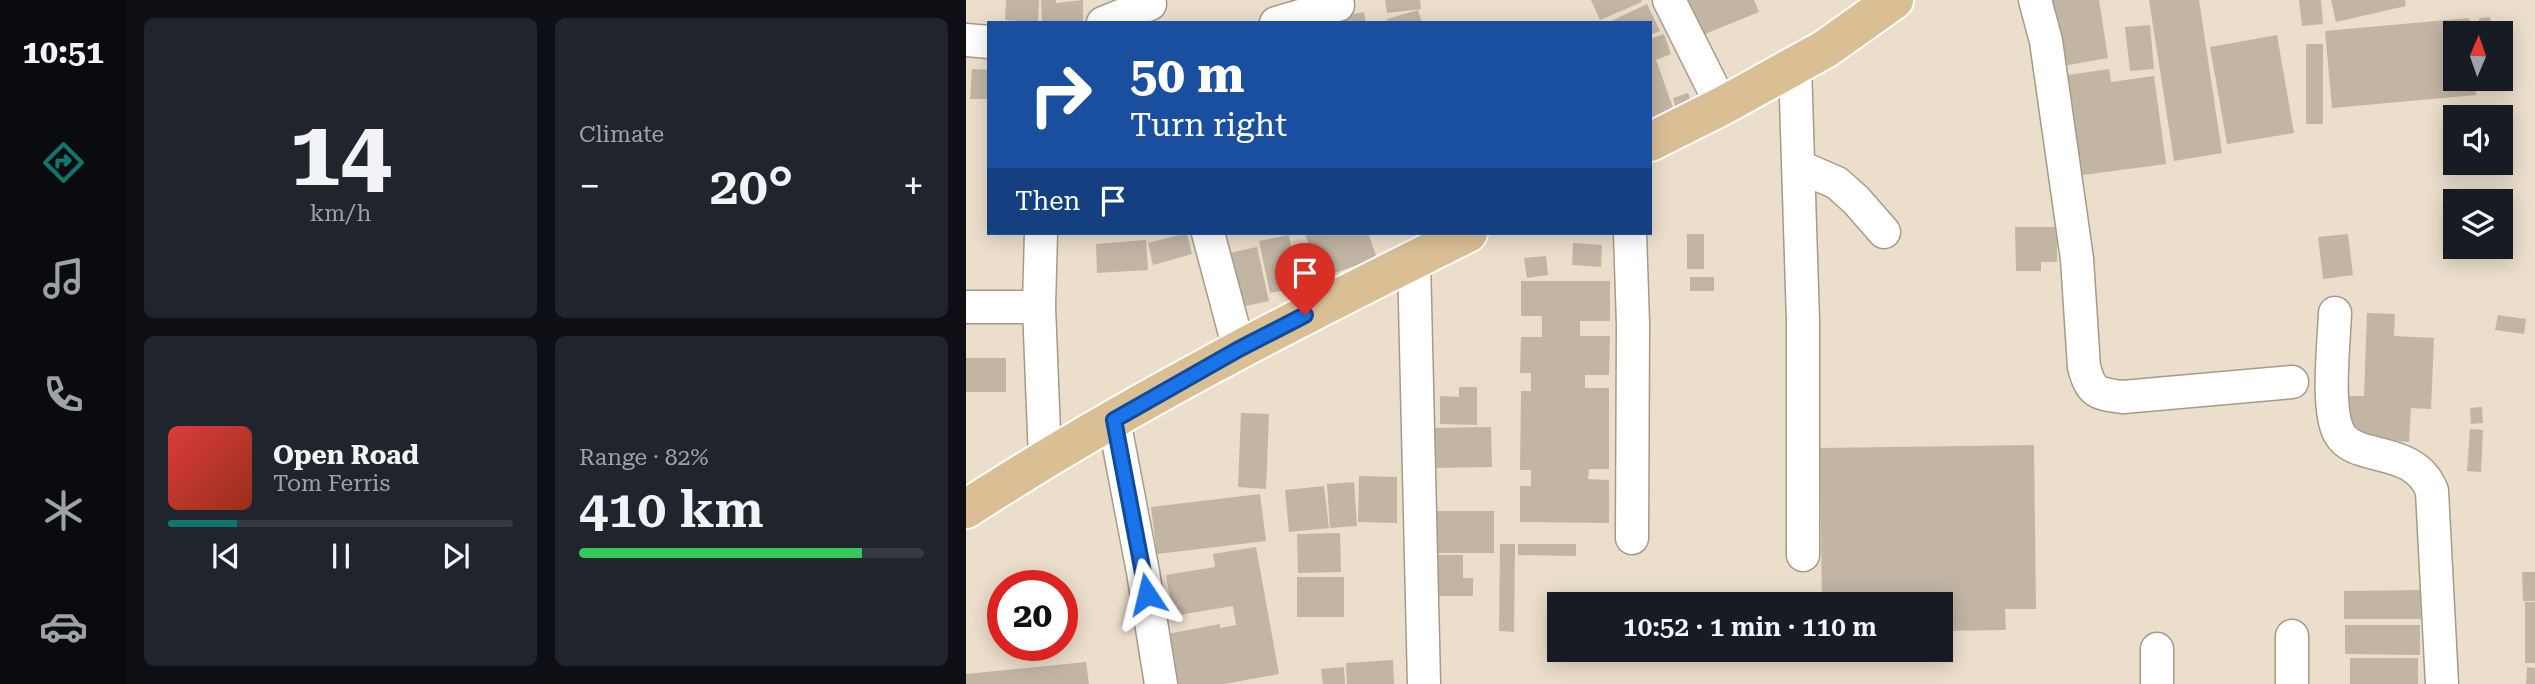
<!DOCTYPE html>
<html lang="en">
<head>
<meta charset="utf-8">
<style>
	body { margin:0; font-family:"Roboto Serif",serif; background:#20242c; color:#f1f3f6; height:100vh; display:flex; flex-direction:column; font-size:26px; white-space:nowrap }
	* { box-sizing:border-box; margin:0 }
	p { font-size:23px; color:#9ea1a6 }
	.icon { flex:none; width:38px; height:38px; fill:none; stroke:currentColor; stroke-width:2; stroke-linecap:round; stroke-linejoin:round }
	.map { position:relative; flex:1; overflow:hidden }
	.side { display:flex; flex-direction:column; gap:18px; padding:18px; background:#0d0f14; width:840px }
	.side>* { flex:none }
	.banner { position:absolute; left:21px; top:21px; width:665px; height:214px; border-radius:0px; box-shadow:0 4px 18px #0003; background:#1a4fa0; color:#fff; overflow:hidden }
	.needle { width:46px; rotate:2deg }
	.buttons { position:absolute; left:1477px; top:21px; display:grid; gap:14px }
	.buttons a { display:grid; place-items:center; width:70px; height:70px; border-radius:0px; background:#171b24; box-shadow:0 4px 18px #0003; font-size:35px }
	.speed { position:absolute; left:21px; top:570px; display:flex; gap:14px; font-size:35px; font-weight:700; text-align:center }
	.speed>* { display:grid; place-content:center; width:91px; height:91px; border-radius:50%; background:#171b24; box-shadow:0 4px 18px #0003; line-height:1 }
	.speed .limit { border:10px solid #d22; background:#fff; color:#111 }
	.pin { position:absolute; display:grid; place-items:center; width:60px; height:60px; color:#fff; margin:-72px -30px; border-radius:50% 50% 50% 0; rotate:-45deg; box-shadow:0 0 7px #0007 }
	.pin .icon { rotate:45deg }
	.me { position:absolute; width:77px; margin:-38px; rotate:350deg; stroke-linejoin:round; filter:drop-shadow(0 0 5px #0008) }
	.turn { display:flex; align-items:center; gap:24px; height:147px; padding:0 28px; font-size:32px }
	.turn .icon { width:91px; height:91px; stroke-width:2.5 }
	.turn b { display:block; font-size:49px; line-height:60px }
	.then { display:flex; align-items:center; height:66px; padding:0 28px; background:#0003; gap:14px; font-size:26px }
	.big { font-size:52px; font-weight:600; line-height:1.1 }
	.side .card { flex:1; display:flex; flex-direction:column; justify-content:center; gap:10px; min-width:0; padding:0 24px; border-radius:10px; background:#20242c }
	.side .dial { align-items:center; gap:0 }
	.dial b { font-size:91px; line-height:1 }
	.song { display:flex; align-items:center; gap:21px }
	.cover { width:84px; height:84px; border-radius:10px; background:linear-gradient(135deg,hsl(0 70% 55%),hsl(10 70% 35%)) }
	.played { height:7px; border-radius:4px; background:linear-gradient(90deg,#0f766e 20%,#363941 20%) }
	.keys { display:flex; justify-content:space-around; direction:ltr }
	.heat { display:flex; justify-content:space-between; align-items:center; font-size:38px; direction:ltr }
	.charge { height:10px; border-radius:5px; background:linear-gradient(90deg,#34c759 82%,#363941 0) }
	.side .tiles { flex:1; display:grid; gap:18px; grid-template-columns:repeat(2,1fr) }
	.trip { position:absolute; left:581px; top:592px; width:406px; height:70px; border-radius:0px; background:#171b24; box-shadow:0 4px 18px #0003; font-weight:600; line-height:70px; text-align:center }
	main { display:flex; flex:1; min-height:0 }
	.dock { display:flex; flex-direction:column; width:126px; justify-content:space-around; align-items:center; background:#090b0e; color:#9ea1a6 }
	.dock .icon { width:49px; height:49px }
	.dock .current { color:#0f766e }
	.dock b { font-size:32px; color:#f1f3f6 }
	.map>svg:first-child { display:block }
	.building { fill:#c2b5a4 }
	.lines { fill:none; stroke-linecap:round; stroke-linejoin:round }
	.minor-casing { stroke:#a69a88; stroke-width:35 }
	.major-casing { stroke:#fff; stroke-width:42 }
	.minor { stroke:#fff; stroke-width:32 }
	.major { stroke:#dabf95; stroke-width:38 }
	.route-casing { stroke:#114b97; stroke-width:18 }
	.route { stroke:#1a73e8; stroke-width:12 }
</style>
</head>
<body>
<main>
<nav class="dock">
<b>10:51</b>
<svg class="icon current" aria-label="directions" viewBox="0 0 24 24"><path d="M12 3l9 9-9 9-9-9zM9 14v-3h6M13 9l2 2-2 2"/></svg>
<svg class="icon" aria-label="music" viewBox="0 0 24 24"><path d="M9 18V5l10-2v13"/><circle cx="6" cy="18" r="3"/><circle cx="16" cy="16" r="3"/></svg>
<svg class="icon" aria-label="phone" viewBox="0 0 24 24"><path d="M5 4h4l2 5-3 2q2 4 5 5l2-3 5 2v4C11 20 4 13 5 4z"/></svg>
<svg class="icon" aria-label="climate" viewBox="0 0 24 24"><path d="M12 3v18M4 7l16 10M4 17L20 7"/></svg>
<svg class="icon" aria-label="car" viewBox="0 0 24 24"><path d="M5 17H2v-5l4-1 3-4h7l3 4 3 1v5h-3M9 17h6M6 11h13"/><circle cx="7" cy="17" r="2"/><circle cx="17" cy="17" r="2"/></svg>
</nav>
<section class="side">
<div class="tiles">
<div class="card dial"><b>14</b><p>km/h</p></div>
<div class="card"><p>Climate</p>
<div class="heat"><a>−</a><b class="big">20°</b><a>+</a></div>
</div>
<div class="card">
<div class="song"><i class="cover"></i><div><b>Open Road</b><p>Tom Ferris</p></div></div>
<div class="played"></div>
<div class="keys"><svg class="icon" aria-label="previous" viewBox="0 0 24 24"><path d="M18 5L8 12l10 7zM5 5v14"/></svg><svg class="icon" aria-label="pause" viewBox="0 0 24 24"><path d="M8 5v14M16 5v14"/></svg><svg class="icon" aria-label="next" viewBox="0 0 24 24"><path d="M6 5l10 7-10 7zM19 5v14"/></svg></div>
</div>
<div class="card"><p>Range · 82%</p><b class="big">410 km</b><div class="charge"></div></div>
</div>
</section>
<div class="map">
<svg width="1569" height="684" viewBox="0 0 1569 684">
	<rect width="100%" height="100%" fill="#ebdecb"/>
	<path class="building" d="M40 0H73L72 22 39 20Z
		M75 0H90V3L117 0V21H76Z
		M419 0H454L455 9 421 13Z
		M625 0H675L676 2 634 20Z
		M719 0H788L793 12 734 36Z
		M1080 0H1133L1142 58 1091 67Z
		M1183 0H1233L1256 153 1208 161Z
		M1333 0H1355L1357 24 1336 26Z
		M1365 0H1439L1440 6 1370 22Z
		M681 4 694 31 684 35V23H641Z
		M452 10 456 23H422L421 19Z
		M398 12 400 23H348V21Z
		M1524 17 1526 33H1514L1513 18Z
		M1503 18 1504 33H1489V79H1509L1510 95 1366 108 1359 31Z
		M1184 25 1188 69 1164 71 1159 27Z
		M698 34 705 54 690 60 710 116 684 121V39Z
		M1311 35 1328 133 1261 144 1244 47Z
		M1340 44H1357V124H1340Z
		M6 69 23 70V99H4Z
		M1143 69 1145 82 1188 76 1200 164 1109 176 1095 76Z
		M722 93 726 103 710 109 707 98Z
		M1049 227H1091V262H1075V271H1050Z
		M221 233 226 254 187 265 182 243Z
		M344 233H402L411 258 355 278 339 234Z
		M721 234H738V269H721Z
		M1382 234 1387 275 1357 279 1352 237Z
		M323 235 333 287 304 293 293 241Z
		M180 240 182 270 131 273 130 244Z
		M607 243 636 245 635 267 606 265Z
		M291 247 303 301 266 309 254 255Z
		M580 256 582 275 561 278 558 258Z
		M724 277H748V291H724Z
		M555 281H644V321H614V336H644L643 375H619V388H643V469H623L622 479 643 480V523L554 522V486H565V470H554L555 391H565V373H554L555 337H576V316H555Z
		M1401 313 1429 314 1428 336 1468 338 1465 409 1445 408 1443 442 1380 439 1382 396H1398Z
		M1532 315 1560 319 1558 334 1529 330Z
		M0 358H40V392H0Z
		M493 387H511V425L474 424V396L493 397Z
		M1516 407 1517 423 1505 424 1504 408Z
		M275 413 303 414 300 489 272 487Z
		M525 427 526 467 466 468V428Z
		M1504 429 1517 430 1515 472 1501 471Z
		M1068 445 1070 609H1039L1040 630 975 631V604H856L854 448Z
		M393 476 431 477V523L392 522Z
		M388 482 391 526 364 528 361 484Z
		M358 486 363 528 323 532 319 490Z
		M294 494 300 541 191 554 185 507Z
		M471 511H528V553H471Z
		M374 533 375 572 332 573 331 534Z
		M534 544H549L548 632 533 631Z
		M552 544H610V556L552 555Z
		M290 547 313 674 258 684H210L201 634 254 624V628L270 625 267 606 207 616 200 575 249 567 247 554Z
		M472 555H497V578H507V596H472Z
		M1556 572H1569V601H1557Z
		M331 577H378V617H331Z
		M1454 590 1455 619H1378V591Z
		M1559 602H1569V663H1559Z
		M1379 625H1454V655L1379 654Z
		M1384 658H1452V684H1384Z
		M427 660 428 684H381L380 663Z
		M120 662 123 684H0V674Z
		M378 667 379 684H357L355 669Z
		M1561 667 1569 668V684H1560Z"/>
	<g class="lines">
		<defs>
			<path id="minor" d="M703 0 756 106
				M1069 0 1080 41 1111 259 1118 367C1125 393 1131 394 1157 397L1326 382
				M137 23 184 4
				M310 23 372 5 370 0
				M0 40 23 42
				M829 66 837 321V555
				M832 166 871 183 890 200 918 232
				M75 233 73 307 79 458
				M242 233 273 349
				M664 233 667 324 666 538
				M448 260 458 684
				M0 307H73
				M1369 313C1368 343 1360 408 1373 433 1389 463 1448 444 1466 491L1476 684
				M148 420 177 572 195 684
				M1326 636V684
				M1191 684V649"/>
			<path id="major" d="M684 142 756 106 859 49 928 0
				M0 509C160 405 331 318 502 233"/>
		</defs>
		<use href="#minor" class="minor-casing"/>
		<use href="#major" class="major-casing"/>
		<use href="#minor" class="minor"/>
		<use href="#major" class="major"/>
	</g>
	<g class="lines">
		<defs>
			<path id="route" d="M181 594 148 420 273 349 339 315"/>
		</defs>
		<use href="#route" class="route-casing"/>
		<use href="#route" class="route"/>
	</g>
</svg>
<div class="buttons">
<a><svg class="needle" viewBox="-14 -14 28 28"><path d="M0-13l5 13h-10z" fill="#e53935"/><path d="M0 13l5-13h-10z" fill="#9ea1a6"/></svg></a>
<a><svg class="icon" aria-label="sound" viewBox="0 0 24 24"><path d="M4 9h4l5-4v14l-5-4H4zM17 9q2 3 0 6"/></svg></a>
<a><svg class="icon" aria-label="layers" viewBox="0 0 24 24"><path d="M12 4l9 5-9 5-9-5zM3 14l9 5 9-5"/></svg></a>
</div>
<div class="speed"><div class="limit">20</div></div>
<div class="pin" style="left:339px;top:315px;background:#d93025"><svg class="icon" aria-label="arrive" viewBox="0 0 24 24"><path d="M6 21V4h12l-3 4 3 4H6"/></svg></div>
<svg class="me" style="left:181px;top:594px" viewBox="-20 -20 40 40"><path d="M0-17L14 15 0 8-14 15z" fill="#1a73e8" stroke="#fff" stroke-width="4"/></svg>
<div class="trip">10:52 · 1 min · 110 m</div>
<div class="banner">
<div class="turn"><svg class="icon" aria-label="right" viewBox="0 0 24 24"><path d="M7 20v-9h11M14 6l5 5-5 5"/></svg><div><b>50 m</b>Turn right</div></div>
<div class="then">Then<svg class="icon" aria-label="arrive" viewBox="0 0 24 24"><path d="M6 21V4h12l-3 4 3 4H6"/></svg></div>
</div>
</div>
</main>
</body>
</html>
